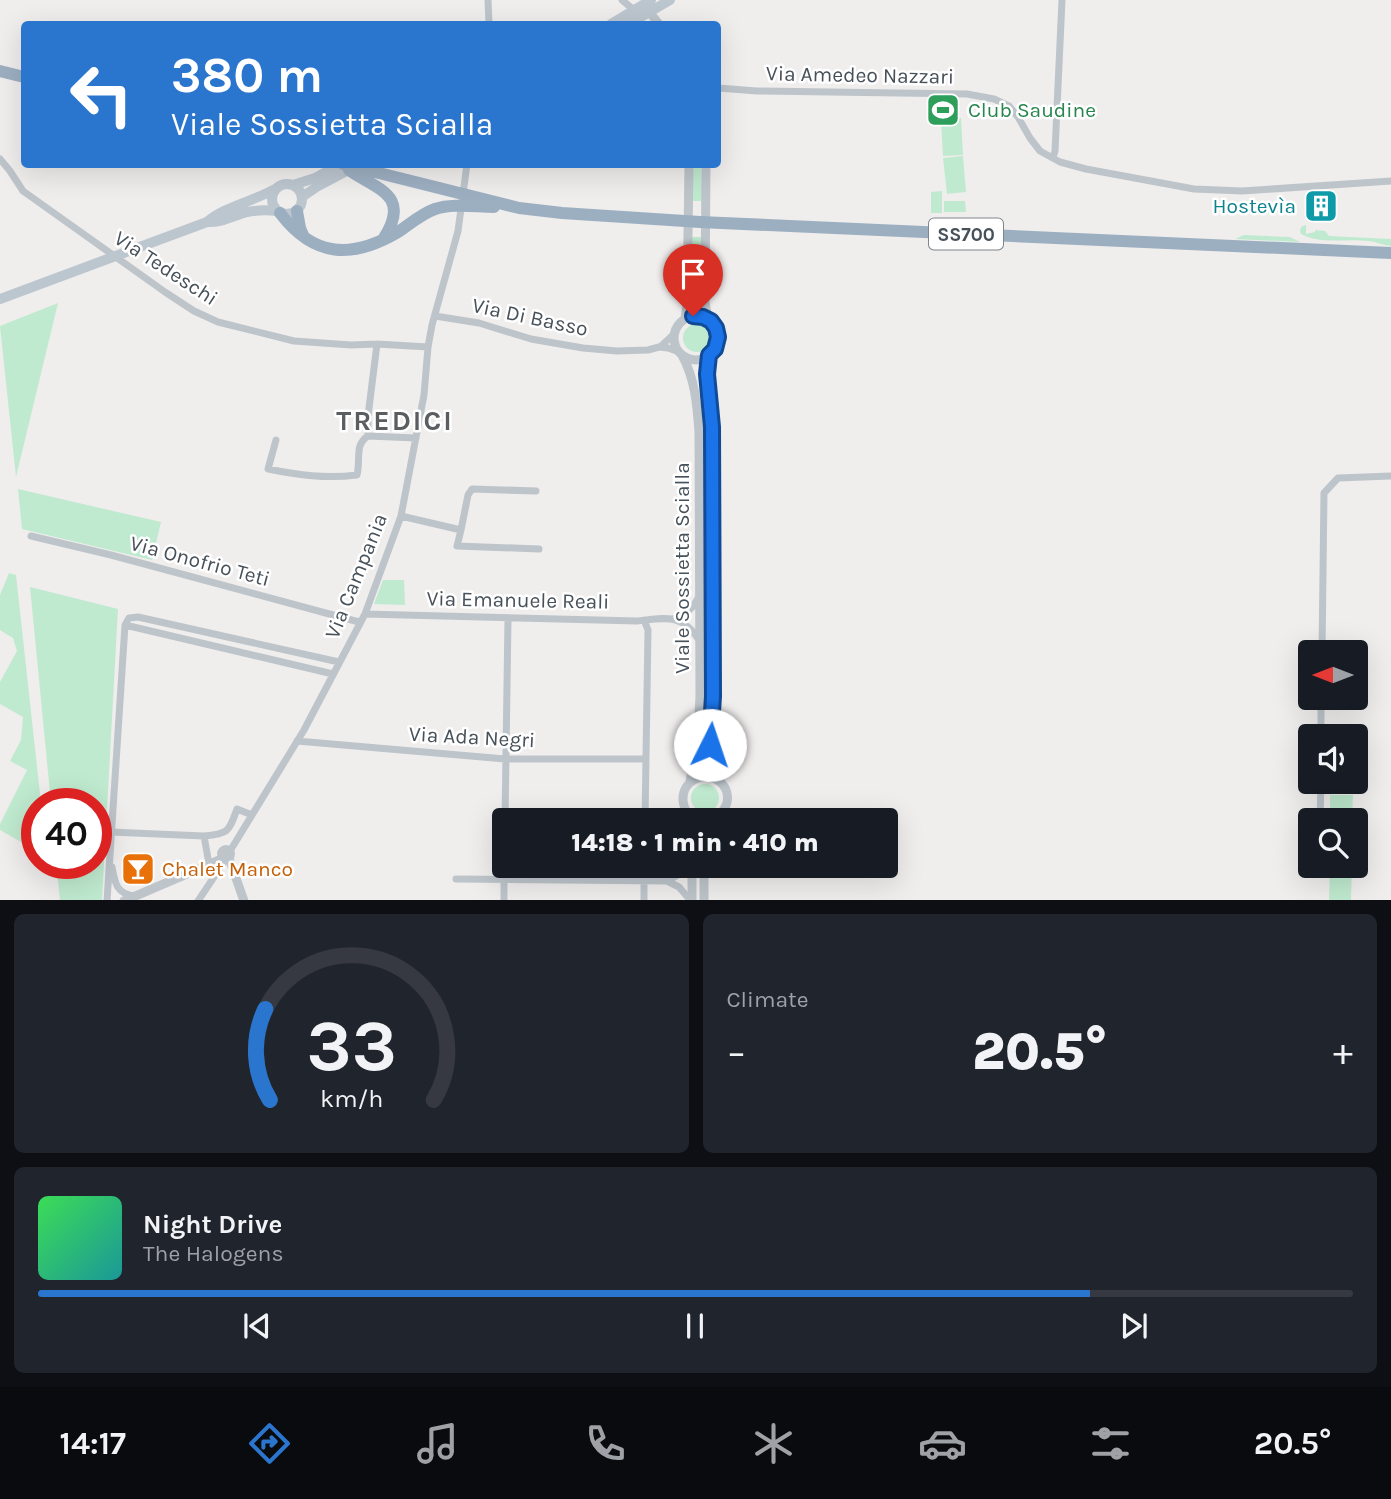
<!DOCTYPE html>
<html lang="en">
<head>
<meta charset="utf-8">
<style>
	body { margin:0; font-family:Karla,sans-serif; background:#20242c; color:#f1f3f6; height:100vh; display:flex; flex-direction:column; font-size:26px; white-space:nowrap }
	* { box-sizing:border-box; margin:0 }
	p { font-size:23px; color:#9ea1a6 }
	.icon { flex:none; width:38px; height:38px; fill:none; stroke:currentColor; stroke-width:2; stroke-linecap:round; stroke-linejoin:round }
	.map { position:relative; height:900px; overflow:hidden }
	.side { display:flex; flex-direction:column; gap:14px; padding:14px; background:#0d0f14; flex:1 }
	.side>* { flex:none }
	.top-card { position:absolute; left:21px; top:21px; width:700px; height:147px; border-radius:7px; box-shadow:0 7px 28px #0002; background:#2a75cd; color:#fff; overflow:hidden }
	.needle { width:46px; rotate:270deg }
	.buttons { position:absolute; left:1298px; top:640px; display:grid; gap:14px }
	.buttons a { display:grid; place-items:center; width:70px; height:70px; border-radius:7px; background:#171b24; box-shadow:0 7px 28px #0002; font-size:35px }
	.speed { position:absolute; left:21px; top:788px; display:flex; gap:14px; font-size:35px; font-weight:700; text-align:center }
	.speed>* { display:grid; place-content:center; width:91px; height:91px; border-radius:50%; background:#171b24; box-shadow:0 7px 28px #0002; line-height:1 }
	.speed .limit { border:10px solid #d22; background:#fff; color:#111 }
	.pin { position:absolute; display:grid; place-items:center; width:60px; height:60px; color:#fff; margin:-72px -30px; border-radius:50% 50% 50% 0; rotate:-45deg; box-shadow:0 0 7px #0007 }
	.pin .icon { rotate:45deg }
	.me { position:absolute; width:77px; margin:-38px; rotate:4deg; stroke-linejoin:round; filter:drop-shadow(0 0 5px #0008) }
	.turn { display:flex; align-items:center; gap:24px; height:147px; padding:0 35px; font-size:32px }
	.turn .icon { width:91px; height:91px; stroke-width:2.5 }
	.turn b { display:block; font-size:49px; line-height:60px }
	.big { font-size:52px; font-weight:800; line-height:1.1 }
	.side .card { flex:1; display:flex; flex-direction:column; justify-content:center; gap:10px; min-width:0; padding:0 24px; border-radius:10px; background:#20242c }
	.side .dial { align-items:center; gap:0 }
	.dial svg { height:182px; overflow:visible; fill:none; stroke:#363941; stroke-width:7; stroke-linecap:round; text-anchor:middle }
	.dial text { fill:#f1f3f6; stroke:none }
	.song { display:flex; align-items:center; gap:21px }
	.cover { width:84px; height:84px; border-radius:10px; background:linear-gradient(135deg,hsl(130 70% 55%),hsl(180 70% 35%)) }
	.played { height:7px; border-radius:4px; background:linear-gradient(90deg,#2a75cd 80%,#363941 80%) }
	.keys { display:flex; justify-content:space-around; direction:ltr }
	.heat { display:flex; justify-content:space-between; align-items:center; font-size:38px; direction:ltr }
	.side .tiles { flex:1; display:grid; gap:14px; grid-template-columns:1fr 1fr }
	.card:last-child { grid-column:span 2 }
	.trip { position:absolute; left:492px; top:808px; width:406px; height:70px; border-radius:7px; background:#171b24; box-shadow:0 7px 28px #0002; font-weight:800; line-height:70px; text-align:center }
	.tabs { display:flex; height:112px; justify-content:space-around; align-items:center; background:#090b0e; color:#9ea1a6 }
	.tabs .icon { width:49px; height:49px }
	.tabs .selected { color:#2a75cd }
	.tabs b { font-size:32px; color:#f1f3f6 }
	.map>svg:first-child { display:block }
	.green { fill:#bfeacf }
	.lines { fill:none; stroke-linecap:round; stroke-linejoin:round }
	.minor { stroke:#bdc5cb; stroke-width:7 }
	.tertiary { stroke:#bdc5cb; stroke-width:9 }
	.secondary { stroke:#bcc6cf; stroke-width:10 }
	.trunk { stroke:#9cafc1; stroke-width:12 }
	.route-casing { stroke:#114b97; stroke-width:18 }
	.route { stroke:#1a73e8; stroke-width:12 }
	.labels { text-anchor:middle; stroke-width:5; stroke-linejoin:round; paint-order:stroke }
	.shield { fill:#fff; stroke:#7e858b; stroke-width:2 }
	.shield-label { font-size:19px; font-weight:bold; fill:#475159 }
	.street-label { font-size:21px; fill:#475159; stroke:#fff }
	.leisure-label { font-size:21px; fill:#27864d; stroke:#fff; text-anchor:start }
	.culture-label { font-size:21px; fill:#0d838f; stroke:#fff; text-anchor:end }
	.food-label { font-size:21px; fill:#c56008; stroke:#fff; text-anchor:start }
	.district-label { font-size:28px; font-weight:bold; letter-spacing:2px; fill:#5a5e61; stroke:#fff }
</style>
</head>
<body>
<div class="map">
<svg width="1391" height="901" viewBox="0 0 1391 901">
	<rect width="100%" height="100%" fill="#f0eded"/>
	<path class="green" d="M961 118 963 155 943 156 941 119Z
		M963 156 966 192 947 194 943 158Z
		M693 165H701L702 201H692Z
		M942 191V213H931V192Z
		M944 201H965L966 212H944Z
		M1306 225V234L1315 232V230L1325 231 1329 236 1391 239V246C1383 245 1376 242 1369 241 1347 238 1321 245 1301 234L1300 231 1301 227Z
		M1244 235 1290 237 1300 242 1235 239Z
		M692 237H702L701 288H691Z
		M58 303 16 477 0 326Z
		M683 338a14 14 0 1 1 28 0a14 14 0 1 1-28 0Z
		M18 489 161 522 152 560 22 529Z
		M9 573 16 575 41 803H37V851L0 830V824L27 770 10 761 21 740 23 717 0 704V682L17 651 13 638 0 630V595Z
		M383 580H404L405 605 374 604Z
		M30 587 118 609 102 900H60L56 863H96V803H51Z
		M691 798a14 14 0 1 1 28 0a14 14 0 1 1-28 0Z
		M1330 795H1353L1352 821H1330Z
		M1330 866H1352L1351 900H1329Z"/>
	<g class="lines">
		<path class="minor" d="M488 0 489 24
			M622 0 634 10
			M718 88 757 91 967 94 994 99 1009 106 1018 117 1030 138 1040 151 1060 162 1086 169 1194 189 1242 191 1391 181
			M1053 158 1055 151 1062 0
			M0 159 10 171 23 191 165 292 194 311 218 322 294 341 351 345 377 344 428 347
			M435 316 479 323 531 339 583 348 617 351 648 350 659 347 668 348 679 352
			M660 347 674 334
			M368 436V416L377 344
			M368 436 416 438
			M276 440 268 469C298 475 326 479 357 475 361 459 354 445 368 436
			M401 516 461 530 468 495 472 489 536 491
			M461 530 457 546 539 549
			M31 536 111 555 359 622
			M365 614 637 621C665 618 682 613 699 640
			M672 619C686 615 693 609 699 596
			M644 620 648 630 645 821
			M125 625 333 674
			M1322 653 1324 493 1338 478 1391 476
			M1321 737V698
			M297 741 505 759H646
			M505 821 508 618
			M1320 821 1321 782
			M110 832 204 836 209 864
			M204 836C229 834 229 831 237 809L252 815
			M1303 840 1311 838
			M230 851 304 730 365 614 401 516 424 395 428 347 432 325 458 231 467 164
			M112 867C115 883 116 893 134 896
			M456 879 667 881 679 887 691 901
			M667 881 680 874 688 866
			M107 901 125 625 129 618 138 617 339 662
			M198 901 226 859
			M504 901V866
			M644 901V866"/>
		<path class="tertiary" d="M645 7 659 24
			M706 164 705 302 707 314 711 321
			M674 338a22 22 0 1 1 44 0a22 22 0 1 1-44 0Z
			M685 319 687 305 689 164
			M682 355C695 379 697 404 699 432L700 696 698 733 690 782
			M709 355 707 374 712 427 713 696 712 721 707 762 708 768 711 777
			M688 812C714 835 742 799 719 781 704 770 682 781 683 800 683 807 688 813 689 821
			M221.5 854a4.5 4.5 0 1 1 9 0a4.5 4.5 0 1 1-9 0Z
			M229 858 244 901
			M704 866V901
			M124 901 224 858
			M692 901V866"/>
		<path class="secondary" d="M611 24 651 0
			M629 24 670 0
			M272 199a15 15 0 1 1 30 0a15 15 0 1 1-30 0Z
			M293 185 315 178 340 164
			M302 197 318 186 354 167
			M207 222C221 223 233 216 247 212 257 210 267 210 277 211
			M0 299 207 222C224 207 254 201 275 189"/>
		<path class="trunk" d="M0 71 24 77
			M343 164 519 208 562 213 700 222 1391 253
			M349 170C378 190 411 195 384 238
			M297 211 300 228 303 235
			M280 213C314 258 352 259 398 232 410 224 421 214 435 209 453 203 475 207 494 207"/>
	</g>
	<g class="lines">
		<defs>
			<path id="route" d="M693 316 703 317 711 321 716 328 718 337 715 349 709 355 707 374 712 427 713 696 710 745"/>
		</defs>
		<use href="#route" class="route-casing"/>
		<use href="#route" class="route"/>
	</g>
	<defs>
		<symbol id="stadium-square" viewBox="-11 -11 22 22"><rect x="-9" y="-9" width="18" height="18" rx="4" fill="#2e9e5b" stroke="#fff"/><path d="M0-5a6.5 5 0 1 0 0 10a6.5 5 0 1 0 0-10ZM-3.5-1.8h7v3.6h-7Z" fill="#fff"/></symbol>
		<symbol id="building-square" viewBox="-11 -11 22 22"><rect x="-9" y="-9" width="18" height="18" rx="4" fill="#0f9aa8" stroke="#fff"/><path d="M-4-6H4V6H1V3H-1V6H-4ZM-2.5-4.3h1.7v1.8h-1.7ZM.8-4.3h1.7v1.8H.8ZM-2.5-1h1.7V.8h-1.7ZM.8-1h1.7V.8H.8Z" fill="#fff"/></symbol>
		<symbol id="bar-square" viewBox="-11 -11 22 22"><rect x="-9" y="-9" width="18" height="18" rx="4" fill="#e8710a" stroke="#fff"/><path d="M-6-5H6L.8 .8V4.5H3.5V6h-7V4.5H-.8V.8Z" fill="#fff"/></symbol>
	</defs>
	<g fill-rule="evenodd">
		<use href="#stadium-square" x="924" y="91" width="38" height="38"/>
		<use href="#building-square" x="1302" y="187" width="38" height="38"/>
		<use href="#bar-square" x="119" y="850" width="38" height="38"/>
	</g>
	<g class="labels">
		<rect class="shield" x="929" y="218.5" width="74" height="31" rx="5"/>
		<g class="shield-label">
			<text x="966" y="241">SS700</text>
		</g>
		<g class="street-label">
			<text transform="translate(860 75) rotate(1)" y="7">Via Amedeo Nazzari</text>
			<text transform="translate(166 268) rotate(33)" y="7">Via Tedeschi</text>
			<text transform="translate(530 317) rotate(12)" y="7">Via Di Basso</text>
			<text transform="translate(200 561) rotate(15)" y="7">Via Onofrio Teti</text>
			<text transform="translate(682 568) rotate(-90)" y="7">Viale Sossietta Scialla</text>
			<text transform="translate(356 576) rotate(-68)" y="7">Via Campania</text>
			<text transform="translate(518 600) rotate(1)" y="7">Via Emanuele Reali</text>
			<text transform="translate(472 737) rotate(3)" y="7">Via Ada Negri</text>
		</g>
		<g class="leisure-label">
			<text x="968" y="117">Club Saudine</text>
		</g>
		<g class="culture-label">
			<text x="1296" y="213">Hostevìa</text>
		</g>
		<g class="food-label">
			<text x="162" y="876">Chalet Manco</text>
		</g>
		<g class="district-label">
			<text x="395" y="430">TREDICI</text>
		</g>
	</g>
</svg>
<div class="buttons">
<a><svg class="needle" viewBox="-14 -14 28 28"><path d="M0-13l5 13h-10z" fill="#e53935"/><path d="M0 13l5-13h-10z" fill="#9ea1a6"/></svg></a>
<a><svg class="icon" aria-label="sound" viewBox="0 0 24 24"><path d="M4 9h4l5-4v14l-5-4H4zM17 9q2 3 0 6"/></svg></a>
<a><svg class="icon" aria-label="search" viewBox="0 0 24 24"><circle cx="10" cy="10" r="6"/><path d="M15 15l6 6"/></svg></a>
</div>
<div class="speed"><div class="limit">40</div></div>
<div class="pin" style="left:693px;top:316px;background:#d93025"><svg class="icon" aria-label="arrive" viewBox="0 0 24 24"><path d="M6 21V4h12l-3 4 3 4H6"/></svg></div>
<svg class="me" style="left:710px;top:745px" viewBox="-20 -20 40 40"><circle r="19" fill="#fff"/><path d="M0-13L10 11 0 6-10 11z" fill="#1a73e8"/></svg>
<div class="trip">14:18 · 1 min · 410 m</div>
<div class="top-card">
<div class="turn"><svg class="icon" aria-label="left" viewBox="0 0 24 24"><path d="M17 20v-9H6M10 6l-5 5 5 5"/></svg><div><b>380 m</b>Viale Sossietta Scialla</div></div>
</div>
</div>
<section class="side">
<div class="tiles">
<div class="card dial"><svg viewBox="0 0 100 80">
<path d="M14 69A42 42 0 1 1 86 69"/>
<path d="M14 69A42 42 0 0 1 12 29" stroke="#2a75cd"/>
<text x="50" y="56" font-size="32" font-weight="700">33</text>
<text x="50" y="72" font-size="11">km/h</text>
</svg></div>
<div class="card"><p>Climate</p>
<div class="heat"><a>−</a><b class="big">20.5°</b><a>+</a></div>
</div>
<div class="card">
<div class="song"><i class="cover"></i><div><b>Night Drive</b><p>The Halogens</p></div></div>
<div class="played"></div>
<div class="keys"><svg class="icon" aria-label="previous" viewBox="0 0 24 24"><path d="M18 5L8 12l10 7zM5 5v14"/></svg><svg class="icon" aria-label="pause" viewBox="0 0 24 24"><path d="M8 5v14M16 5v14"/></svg><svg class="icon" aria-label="next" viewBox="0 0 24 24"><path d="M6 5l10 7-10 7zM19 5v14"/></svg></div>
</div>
</div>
</section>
<nav class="tabs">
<b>14:17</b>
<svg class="icon selected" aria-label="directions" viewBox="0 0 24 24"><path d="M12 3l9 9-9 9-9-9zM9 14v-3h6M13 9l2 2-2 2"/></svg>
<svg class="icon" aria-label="music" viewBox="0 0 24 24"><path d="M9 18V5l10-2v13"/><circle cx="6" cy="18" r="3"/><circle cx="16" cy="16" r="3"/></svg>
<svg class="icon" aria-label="phone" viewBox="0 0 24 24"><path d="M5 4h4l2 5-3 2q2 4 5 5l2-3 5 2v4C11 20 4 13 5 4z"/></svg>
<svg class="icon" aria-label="climate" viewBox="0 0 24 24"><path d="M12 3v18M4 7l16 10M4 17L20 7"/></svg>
<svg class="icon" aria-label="car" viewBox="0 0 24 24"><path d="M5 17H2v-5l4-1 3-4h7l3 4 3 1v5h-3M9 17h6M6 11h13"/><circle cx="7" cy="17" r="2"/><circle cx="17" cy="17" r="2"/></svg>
<svg class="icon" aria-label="filters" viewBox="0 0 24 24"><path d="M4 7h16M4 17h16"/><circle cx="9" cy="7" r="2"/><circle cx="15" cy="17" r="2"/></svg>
<b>20.5°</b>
</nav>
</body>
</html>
